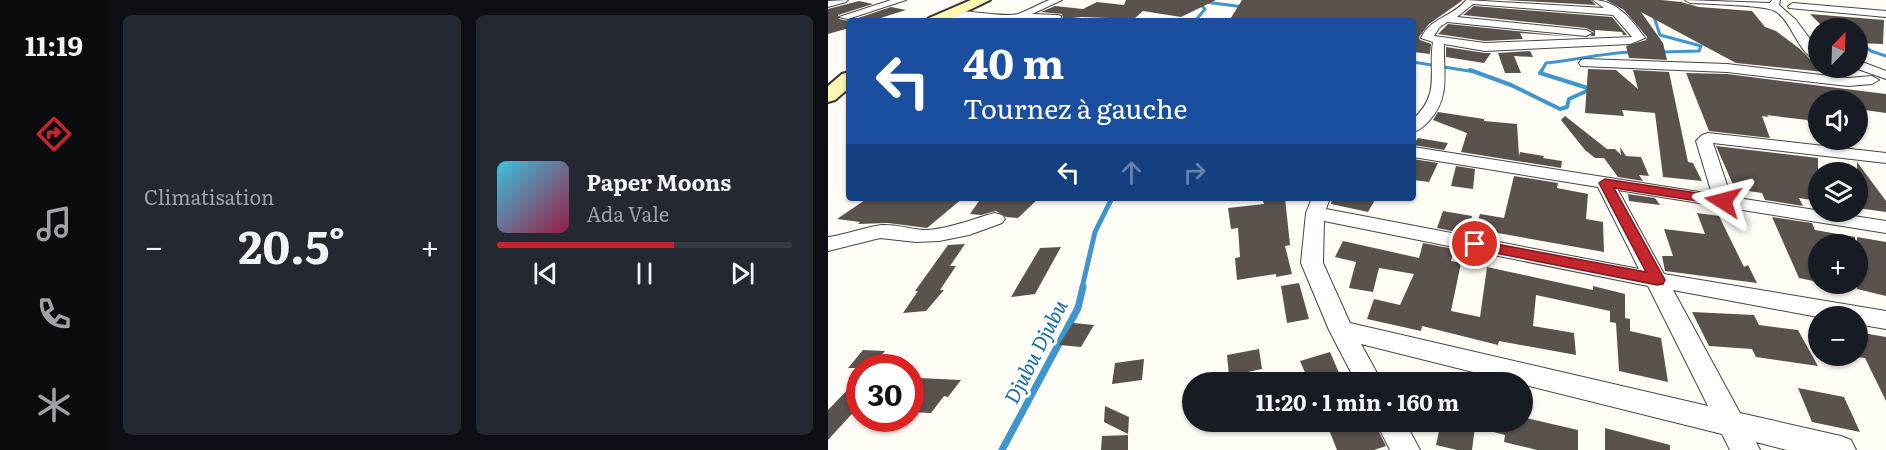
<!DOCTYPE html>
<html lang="fr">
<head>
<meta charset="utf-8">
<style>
	body { margin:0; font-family:Literata,serif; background:#242831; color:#f1f3f6; height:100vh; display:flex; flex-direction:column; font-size:22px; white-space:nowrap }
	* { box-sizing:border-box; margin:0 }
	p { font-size:20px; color:#9ea1a6 }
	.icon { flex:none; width:33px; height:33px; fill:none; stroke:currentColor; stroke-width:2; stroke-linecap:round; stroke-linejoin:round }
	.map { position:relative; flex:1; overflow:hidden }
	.side { display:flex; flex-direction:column; gap:15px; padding:15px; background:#0d0f14; width:720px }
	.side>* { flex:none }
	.banner { position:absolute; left:18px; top:18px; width:570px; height:183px; border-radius:6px; box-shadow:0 2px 4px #0004; background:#1a4fa0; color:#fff; overflow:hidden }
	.needle { width:39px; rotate:23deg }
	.controls { position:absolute; left:980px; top:18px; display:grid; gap:12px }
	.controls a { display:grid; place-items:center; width:60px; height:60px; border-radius:50%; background:#171b24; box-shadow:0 2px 4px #0004; font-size:30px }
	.speed { position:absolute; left:18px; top:354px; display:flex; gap:12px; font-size:30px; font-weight:700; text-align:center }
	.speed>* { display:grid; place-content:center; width:78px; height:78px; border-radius:50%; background:#171b24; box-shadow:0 2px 4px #0004; line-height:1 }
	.speed .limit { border:9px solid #d22; background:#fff; color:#111 }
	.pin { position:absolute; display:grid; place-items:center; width:51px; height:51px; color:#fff; margin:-26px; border:3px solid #fff; border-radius:50%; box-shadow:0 2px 6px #0007 }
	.me { position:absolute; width:66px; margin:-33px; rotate:279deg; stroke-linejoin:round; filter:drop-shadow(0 0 4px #0008) }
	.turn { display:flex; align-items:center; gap:21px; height:126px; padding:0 18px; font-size:27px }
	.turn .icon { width:78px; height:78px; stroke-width:2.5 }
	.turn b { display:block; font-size:42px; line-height:51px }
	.lanes { display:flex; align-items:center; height:57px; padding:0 18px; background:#0003; justify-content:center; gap:30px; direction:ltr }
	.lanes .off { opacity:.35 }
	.big { font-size:45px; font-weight:700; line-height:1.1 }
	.side .tile { flex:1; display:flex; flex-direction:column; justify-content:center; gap:9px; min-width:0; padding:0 21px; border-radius:9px; background:#242831 }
	.song { display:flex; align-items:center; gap:18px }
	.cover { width:72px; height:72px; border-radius:9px; background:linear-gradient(135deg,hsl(190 70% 55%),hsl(340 70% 35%)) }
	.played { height:6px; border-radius:3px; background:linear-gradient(90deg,#c4262e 60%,#363941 60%) }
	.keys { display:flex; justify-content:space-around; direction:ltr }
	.heat { display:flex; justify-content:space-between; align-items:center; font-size:33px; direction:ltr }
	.side .tiles { flex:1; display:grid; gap:15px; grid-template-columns:repeat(2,1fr) }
	.trip { position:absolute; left:354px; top:372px; width:351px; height:60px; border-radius:30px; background:#171b24; box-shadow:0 2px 4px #0004; font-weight:700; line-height:60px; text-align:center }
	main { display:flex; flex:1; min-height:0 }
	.menu { display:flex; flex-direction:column; width:108px; justify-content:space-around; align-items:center; background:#090b0e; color:#9ea1a6 }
	.menu .icon { width:42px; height:42px }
	.menu .current { color:#c4262e }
	.menu b { font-size:27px; color:#f1f3f6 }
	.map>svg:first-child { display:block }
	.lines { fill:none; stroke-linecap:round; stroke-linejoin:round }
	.stream-far3 { stroke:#3f96cf; stroke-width:3 }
	.stream-far2 { stroke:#3f96cf; stroke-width:4 }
	.stream-far1 { stroke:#3f96cf; stroke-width:5 }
	.stream { stroke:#3f96cf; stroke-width:7 }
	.building { fill:#5a524d }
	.street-casing { stroke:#444; stroke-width:2 }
	.secondary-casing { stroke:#333; stroke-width:4 }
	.street { fill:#fff; fill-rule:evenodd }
	.secondary { fill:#fff6b0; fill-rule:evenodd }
	.route { fill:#c4262e; stroke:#7f191e; stroke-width:1.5 }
	.labels { text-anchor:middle; stroke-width:6; stroke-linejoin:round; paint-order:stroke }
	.near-water-label { font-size:20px; font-style:italic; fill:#1768a6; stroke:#fff }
</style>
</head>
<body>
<main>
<nav class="menu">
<b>11:19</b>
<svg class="icon current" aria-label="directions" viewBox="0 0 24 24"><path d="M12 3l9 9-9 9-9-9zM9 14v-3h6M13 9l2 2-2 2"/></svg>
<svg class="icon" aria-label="music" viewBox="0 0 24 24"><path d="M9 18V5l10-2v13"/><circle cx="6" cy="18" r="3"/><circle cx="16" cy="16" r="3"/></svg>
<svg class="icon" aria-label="phone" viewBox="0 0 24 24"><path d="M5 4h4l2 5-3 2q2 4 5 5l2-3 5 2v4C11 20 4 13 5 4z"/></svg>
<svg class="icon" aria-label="climate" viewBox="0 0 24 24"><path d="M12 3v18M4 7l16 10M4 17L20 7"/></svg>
</nav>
<section class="side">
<div class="tiles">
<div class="tile"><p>Climatisation</p>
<div class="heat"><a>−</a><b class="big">20.5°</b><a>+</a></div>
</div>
<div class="tile">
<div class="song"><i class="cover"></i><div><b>Paper Moons</b><p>Ada Vale</p></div></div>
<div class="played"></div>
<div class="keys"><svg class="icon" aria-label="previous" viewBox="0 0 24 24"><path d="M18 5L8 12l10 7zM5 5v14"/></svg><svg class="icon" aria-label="pause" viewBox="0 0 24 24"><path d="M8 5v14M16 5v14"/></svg><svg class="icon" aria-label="next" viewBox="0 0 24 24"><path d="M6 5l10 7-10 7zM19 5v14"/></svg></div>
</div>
</div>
</section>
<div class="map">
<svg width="1058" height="450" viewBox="0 0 1058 450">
	<rect width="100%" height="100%" fill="#fffdf5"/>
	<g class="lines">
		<path class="stream-far3" d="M377 2 416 7
			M831 17H826L832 35 873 46 871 51 833 52
			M367 21 377 9 370 2
			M1029 41 1043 51 1058 56
			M585 62 647 72
			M713 72 718 63C748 60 775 53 805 52"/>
		<path class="stream-far2" d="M642 70 683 85 732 109 739 107 741 99 763 89 712 73 714 70"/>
		<path class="stream-far1" d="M254 288 267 232 284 198"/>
		<path class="stream" d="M174 450 250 308 255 287"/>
	</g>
	<path class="building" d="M298 0H388L353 17 315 11 306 19 254 17 235 19 234 14 213 12 227 6 255 9 269 2 296 5Z
		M414 0H635L601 24 591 37 592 40 603 44 602 54 585 52V21H401Z
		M677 0H763L768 5Z
		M778 0H833L853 2 871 7 924 11 937 27 948 31 972 49 982 59 990 63V68H1000L1016 74 908 63 813 12 835 43 839 60 801 58 798 46 818 40 819 37 796 10Z
		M31 1 45 4 10 15 11 19 21 21V28L0 34V9Z
		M646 6 784 17 799 35H795L794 32 767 30V36H762L766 32 758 28 635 15Z
		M63 7 78 10 43 21H21Z
		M982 14 1056 20 1055 44 1029 43V28H996Z
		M620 24 746 37 692 33 695 39 657 41 610 34Z
		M618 47 657 53H663L656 63 618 57Z
		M702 51 705 57 686 56 693 73H677L670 53Z
		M760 69 788 70 810 89 805 70 841 72 860 162 865 163 874 181 835 177 827 113 794 110 796 116 757 113Z
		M858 73 899 74 1058 94V113L1029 109V100H990V136L979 120 939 115 941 117 934 116 942 138 881 131Z
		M610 112 656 119V121L689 124 691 156 692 152 716 156 715 158 734 161 733 168 633 152 639 133 605 120Z
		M737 116 779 149H787L793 155 792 147 798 156 813 157 821 176 811 175 815 181 790 177 776 158H767L757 150 733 120Z
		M590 138 620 143 616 150 585 145Z
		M888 146 990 158V201L971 198 975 206 937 200 934 193 907 189Z
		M585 159 610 163 601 182 585 180Z
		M1029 162 1058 201V212L1029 208Z
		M628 166 647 169 645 189 623 186Z
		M686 176 730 183 729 188 760 194 758 219 775 222 776 252 647 229 652 214 676 218Z
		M800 194 827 198 832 205 801 201Z
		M40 198H135L99 228 60 223 30 224 32 222 9 219Z
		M153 198H211L190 218 178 217 168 211 153 215 142 214Z
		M434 198H457L462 245 457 246 464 274 448 277V274L409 280 407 258 412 257 410 228 403 229 400 208 436 204Z
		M504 198H548L540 212 503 204Z
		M615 211 644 216 641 230 630 228 629 232 609 228Z
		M869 213 891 216 916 267 920 265 929 283 837 271 834 256H845L836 229 877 234Z
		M944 217 984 223 987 230 1027 237V244H990V282L971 278Z
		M1029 237 1058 242V296L1029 289Z
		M515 241 591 258 595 243 626 249 623 261 633 263 623 311 652 317 659 267 765 290V286L797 294V318L802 319V331L833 338 840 382 791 371 788 323 782 322V311L708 295 705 326 746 333 748 355 671 341 670 345 594 326 593 331 539 319 546 299 572 305 586 274 551 268 545 292 521 288 528 262 507 257Z
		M137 244 122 266H128L112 290H116L98 311 75 313 90 291H87L120 245Z
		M233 247 207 294 183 297 212 248Z
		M471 283 481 319 459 323 453 286Z
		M864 312 926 315 931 325 970 330 990 366 928 357 924 349 881 346Z
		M245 323 266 325 253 347 231 345Z
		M1029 332 1058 337V401L1037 358 1029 357Z
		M431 349 434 369 401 376 399 355Z
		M35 350 57 351 43 368H20Z
		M502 352 515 382H481L472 361Z
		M316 359 314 380 284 384 287 363Z
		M32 377V405L0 440V410Z
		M91 378 133 380 120 397 116 396 103 413 82 412V389Z
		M970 388 1016 397 1032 432 984 422Z
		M277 406 301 417 300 434 276 422Z
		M694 417 750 430V450H709L676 442 677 435 647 427 644 450H629L608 445 613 422H694Z
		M498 422H546L558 446 546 450H509Z
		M777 428 842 445V450H777Z
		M300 435V450H273L274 436Z"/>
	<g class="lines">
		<defs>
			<path id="street" d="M20 0 18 2 0 7V1Z
				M63 0H78L20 19 11 17Z
				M221 0H234L204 14 229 15 233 16V20L114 19 109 16C125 4 171 19 190 14 199 11 211 4 221 0Z
				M638 0 776 8 765 0C789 0 804 20 817 38L802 44 657 51 616 44C615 73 623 97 601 121 596 126 592 130 585 132V119C613 94 600 73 605 42L593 38C603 17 625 17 638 0ZM645 4 785 15 804 37 657 43 606 36 611 28 619 22 758 36 764 33 758 30 629 17Z
				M857 0 942 3 944 0H952L951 5 968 20 990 50V61C970 55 965 22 947 11 936 5 879 4 862 3Z
				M965 3 1058 11V17L961 8 960 6Z
				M757 59 899 64 1020 78 1044 76 1051 80 1044 84 1020 86 899 72 753 66 751 63 753 60Z
				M1029 60 1058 71V79L1027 68H1029Z
				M880 133 1058 153V163L885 143 903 197 1058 221V233L790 190 836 274 1058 311V329L1029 324V316L990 317 845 290 912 413 1013 436 1023 440 1028 450H959L928 442 932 450H902L894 434 533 344 554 382H528L501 330 473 263 478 213 484 198H502L498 209 811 269 770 187 585 157V147L884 194 868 141 874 135ZM496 221 820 286 880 406 522 323 495 263Z
				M167 213 174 215 177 219 174 223 141 235 111 241 88 242 52 238 0 251V237C18 235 36 227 54 225 69 224 84 230 100 230 124 228 144 219 167 213Z
				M548 422H577L592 450H562Z"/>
			<path id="secondary" d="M143 0H162L119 21H98L101 18Z
				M21 72V88L7 100 0 102V86L14 74Z"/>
		</defs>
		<use href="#street" class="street-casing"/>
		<use href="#secondary" class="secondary-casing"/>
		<use href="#street" class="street"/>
		<use href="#secondary" class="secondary"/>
	</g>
	<path class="route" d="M777 179 895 197 901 201 895 205 786 188 837 280 835 284 829 285 647 249 640 244 647 240 818 272 771 183Z"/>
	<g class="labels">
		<g class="near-water-label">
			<text transform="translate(208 352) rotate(-63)" y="7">Djubu Djubu</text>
		</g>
	</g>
</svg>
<div class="controls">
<a><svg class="needle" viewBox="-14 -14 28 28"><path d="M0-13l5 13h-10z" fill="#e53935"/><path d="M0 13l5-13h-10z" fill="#9ea1a6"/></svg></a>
<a><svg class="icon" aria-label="sound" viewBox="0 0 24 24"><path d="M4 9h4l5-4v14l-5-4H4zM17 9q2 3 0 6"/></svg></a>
<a><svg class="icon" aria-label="layers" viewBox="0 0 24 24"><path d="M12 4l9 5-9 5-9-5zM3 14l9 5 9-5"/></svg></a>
<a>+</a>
<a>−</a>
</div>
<div class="speed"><div class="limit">30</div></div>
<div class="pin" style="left:647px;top:244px;background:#d93025"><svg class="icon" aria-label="arrive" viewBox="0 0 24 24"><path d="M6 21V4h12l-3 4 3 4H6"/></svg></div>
<svg class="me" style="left:895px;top:201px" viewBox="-20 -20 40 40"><path d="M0-17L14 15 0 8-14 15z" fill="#c4262e" stroke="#fff" stroke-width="4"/></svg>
<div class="trip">11:20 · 1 min · 160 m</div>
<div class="banner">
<div class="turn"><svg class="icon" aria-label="left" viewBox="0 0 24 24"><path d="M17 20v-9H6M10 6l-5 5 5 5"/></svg><div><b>40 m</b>Tournez à gauche</div></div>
<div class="lanes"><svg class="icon" aria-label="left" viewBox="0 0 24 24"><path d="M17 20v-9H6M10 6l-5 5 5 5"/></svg><svg class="icon off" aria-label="ahead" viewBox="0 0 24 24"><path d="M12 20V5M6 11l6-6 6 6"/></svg><svg class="icon off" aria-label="right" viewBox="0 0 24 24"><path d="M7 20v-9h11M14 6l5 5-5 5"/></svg></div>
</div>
</div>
</main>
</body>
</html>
